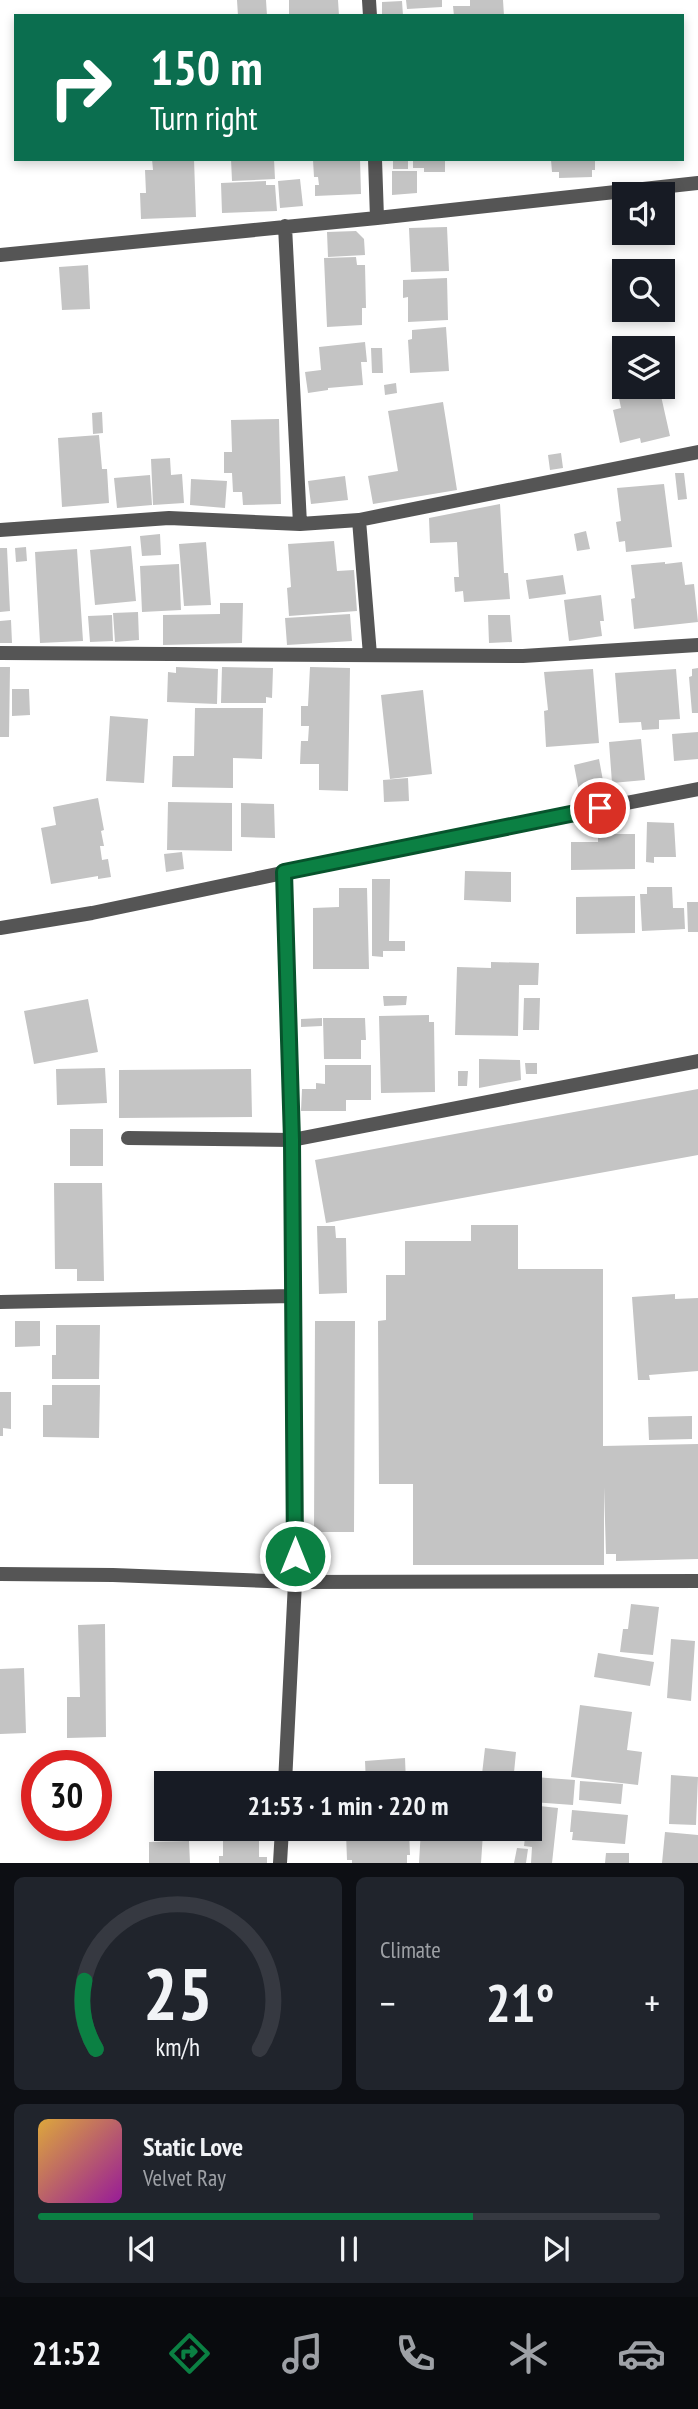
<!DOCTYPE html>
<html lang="en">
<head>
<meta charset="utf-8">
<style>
	body { margin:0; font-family:"PT Sans Narrow",sans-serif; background:#20242c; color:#f1f3f6; height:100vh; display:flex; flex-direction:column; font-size:26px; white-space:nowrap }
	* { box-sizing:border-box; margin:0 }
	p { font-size:23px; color:#9ea1a6 }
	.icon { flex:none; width:38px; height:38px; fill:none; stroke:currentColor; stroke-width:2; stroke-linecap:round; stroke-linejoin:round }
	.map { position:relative; height:1863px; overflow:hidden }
	.side { display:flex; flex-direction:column; gap:14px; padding:14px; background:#0d0f14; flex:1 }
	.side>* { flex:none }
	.hud { position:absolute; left:14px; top:14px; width:670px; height:147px; border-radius:0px; box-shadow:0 4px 10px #0003; background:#0b6e4f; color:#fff; overflow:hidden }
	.buttons { position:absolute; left:612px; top:182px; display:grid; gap:14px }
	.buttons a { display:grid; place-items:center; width:63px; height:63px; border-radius:0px; background:#171b24; box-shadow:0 4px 10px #0003; font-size:35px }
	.speed { position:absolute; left:21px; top:1750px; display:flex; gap:14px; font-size:35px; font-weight:700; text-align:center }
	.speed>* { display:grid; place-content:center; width:91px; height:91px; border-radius:50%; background:#171b24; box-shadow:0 4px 10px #0003; line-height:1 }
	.speed .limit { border:10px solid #d22; background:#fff; color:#111 }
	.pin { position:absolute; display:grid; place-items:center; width:60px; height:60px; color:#fff; margin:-30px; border:4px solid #fff; border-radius:50%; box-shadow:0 2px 7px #0007 }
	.me { position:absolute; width:77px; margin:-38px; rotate:0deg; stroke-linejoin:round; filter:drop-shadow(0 0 5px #0008) }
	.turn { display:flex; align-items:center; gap:24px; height:147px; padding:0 21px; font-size:32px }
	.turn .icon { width:91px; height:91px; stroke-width:2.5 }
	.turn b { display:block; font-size:49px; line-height:60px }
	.big { font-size:52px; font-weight:700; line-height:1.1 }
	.side .card { flex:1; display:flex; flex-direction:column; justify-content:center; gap:10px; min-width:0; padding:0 24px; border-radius:10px; background:#20242c }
	.side .dial { align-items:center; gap:0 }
	.dial svg { height:182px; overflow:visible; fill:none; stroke:#363941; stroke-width:7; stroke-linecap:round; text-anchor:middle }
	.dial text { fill:#f1f3f6; stroke:none }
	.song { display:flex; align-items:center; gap:21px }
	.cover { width:84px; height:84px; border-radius:10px; background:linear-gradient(135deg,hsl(40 70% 55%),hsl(300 70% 35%)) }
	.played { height:7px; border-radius:4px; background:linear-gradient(90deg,#0b8043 70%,#363941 70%) }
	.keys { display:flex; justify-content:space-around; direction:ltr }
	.heat { display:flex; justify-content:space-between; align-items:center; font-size:38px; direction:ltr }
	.side .tiles { flex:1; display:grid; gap:14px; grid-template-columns:1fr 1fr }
	.card:last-child { grid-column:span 2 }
	.trip { position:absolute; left:154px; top:1771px; width:388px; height:70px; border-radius:0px; background:#171b24; box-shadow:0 4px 10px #0003; font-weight:700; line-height:70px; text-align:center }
	.tab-bar { display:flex; height:112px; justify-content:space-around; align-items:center; background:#090b0e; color:#9ea1a6 }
	.tab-bar .icon { width:49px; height:49px }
	.tab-bar .current { color:#0b8043 }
	.tab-bar b { font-size:32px; color:#f1f3f6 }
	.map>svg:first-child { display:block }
	.building { fill:#c4c4c4 }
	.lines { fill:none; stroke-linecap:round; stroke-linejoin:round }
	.minor { stroke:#555; stroke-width:14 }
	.tertiary { stroke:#555; stroke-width:14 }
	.route-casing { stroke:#07532c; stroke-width:18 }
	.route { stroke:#0b8043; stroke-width:12 }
</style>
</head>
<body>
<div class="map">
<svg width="698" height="1863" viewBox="0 0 698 1863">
	<rect width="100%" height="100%" fill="#fff"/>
	<path class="building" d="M237 0H266L267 16H238Z
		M289 0H338L339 16H289Z
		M406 0H442V7L407 9Z
		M470 0H503L504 16H454L453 6H470Z
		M402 1 403 16H382V2Z
		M152 159H194L196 217 141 219 140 193H146L145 170H153Z
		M231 159H274L275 179 232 181Z
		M360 159 361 194 315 196V185H319L318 177H314L313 160Z
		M393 159H408V169H393Z
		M413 159H445V172H424V168H413Z
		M595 159V170H592V177L559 178V172H552L551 160Z
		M392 171H417V193L392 195Z
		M300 179 303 206 280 208 278 181Z
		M266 181V185H275L277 211 222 213 221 183Z
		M447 227 449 271 411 272 409 228Z
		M356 231 364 239 365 255 328 257 327 232Z
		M356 257 357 265H365L366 308H362V325L327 327 324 258Z
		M88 265 90 309 62 310 59 267Z
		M447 278 448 320 408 322V297L403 298V280Z
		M446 327 449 371 410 373 408 340 412 339V330Z
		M365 342 367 362H361L363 385 328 388V390L308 393 305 372 321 370 319 347Z
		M371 348H382L383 373H372Z
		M625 366V387H659L670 436 641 443 640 438 620 443 613 410 621 408 613 368Z
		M396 383 397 393 385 395 384 385Z
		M443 402 457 490 373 504 368 476 398 471 388 411Z
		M102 412 103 433 93 434 92 413Z
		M279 419 281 504 243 505 242 492H233L232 473H224V452H232L231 420Z
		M99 435 102 469H107L109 503 62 507 58 438Z
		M561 453 563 468 550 470 548 455Z
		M170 458 171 475 182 474 184 503 153 505 151 459Z
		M675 473H684L687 499 678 500Z
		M150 475 152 505 117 508 114 478Z
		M345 476 348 500 311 504 308 481Z
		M191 479 227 481 225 508 190 505Z
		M664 484 672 547 626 552 625 541 619 542 616 522 621 521 617 488Z
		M500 504 504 573H508L510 599 464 602 463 591 455 592 454 577H459L457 542 430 543 429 518Z
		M586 531 590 549 577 551 574 534Z
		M160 534 161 555 142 556 140 536Z
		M334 541 337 571 354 570 357 611 289 616 287 588 291 587 288 544Z
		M206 542 211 605 184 606 179 544Z
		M131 546 136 601 95 605 90 550Z
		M26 547 27 561 16 562 15 548Z
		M0 548H7L10 611 0 612Z
		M77 549 83 641 40 643 35 552Z
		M665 562V564L682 562 685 585 694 584 698 622 634 629 631 599 635 598 631 565Z
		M179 564 181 610 142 612 140 566Z
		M563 575 566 594 529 599 526 580Z
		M601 595 604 621H600L602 636 569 641 564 600Z
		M220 603H243L242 643 163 645V615L220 614Z
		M138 612 139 640 115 642 113 613Z
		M350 614 352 641 287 645 285 618Z
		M112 615 113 641 90 642 88 616Z
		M488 615H510L512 642 489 643Z
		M11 620 12 643H0V621Z
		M0 667H10L9 737H0Z
		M176 667 218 669 217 704 167 702 168 672 176 673Z
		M222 667 273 668 272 698 266 697V703H221Z
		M310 667 350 668 348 791 319 790V764H300L301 741H308L309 726H301V706H308Z
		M698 668V713H692L689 677 692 676V669Z
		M593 669 599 743 546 747 544 711 548 710 544 672Z
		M676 669 680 719 659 720V729L642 730 641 722 619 723 615 673Z
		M12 689H29L30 715 12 716Z
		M423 690 432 774 390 779 381 695Z
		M195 708H263L262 759 233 758V788L172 787 173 756H194Z
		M110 716 148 719 144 783 106 781Z
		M698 732V759L674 761 672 734Z
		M641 739 645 780 612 783 609 742Z
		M599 759 604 786 579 791 574 765Z
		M408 778 409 801 384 802 383 780Z
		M98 798 104 830 101 831 104 846H100L102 860 108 859 111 877 98 879V876L51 884 41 828 56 825 53 807Z
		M168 802 232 803V851L167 850Z
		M241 803 274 804 275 838 241 837Z
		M647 822 674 823 676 857H654V863L646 862Z
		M598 834H635V869L571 870V842H598Z
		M182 852 184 869 166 872 164 854Z
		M465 871 511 872V902L464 900Z
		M372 879H390L389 941H405V951H383V957L372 956Z
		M647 887H672L673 908H684L685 929 642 931 640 894H647Z
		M339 888H367L369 969H313V908L339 907Z
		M635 896V933L576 934V897Z
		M687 902H698V932H688Z
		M491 962 539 963 538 985H519L518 1036 455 1035 457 967 491 968Z
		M383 996H407L406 1005 384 1006Z
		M524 998H540L539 1030H523Z
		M88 999 98 1052 34 1064 24 1011Z
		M429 1015V1022H434L435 1092 381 1093 379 1016Z
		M322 1018V1026L301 1027V1019Z
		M323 1018H365L366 1040H361V1059H324Z
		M479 1059 520 1060 521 1080 479 1088Z
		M525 1063H537V1074H526Z
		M325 1065H371V1100H346V1111H301L302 1089H316V1083L325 1084Z
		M105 1068 107 1103 57 1105 56 1069Z
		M251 1069 252 1117 119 1118V1070Z
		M458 1071H468L467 1086H458Z
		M698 1089V1155L326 1223 315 1160Z
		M70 1129H103V1166H70Z
		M54 1183H102L104 1281H77V1269H55Z
		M471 1225H518V1269H603V1446L698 1444V1559L616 1561V1554H606L604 1487V1565H413V1484H379L378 1321 386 1320V1275H405V1241H471Z
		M317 1226H335L336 1238H346L347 1293 319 1294Z
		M675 1294V1299L698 1298V1371L649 1375 650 1380H638L632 1297Z
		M15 1321H40V1346L15 1347Z
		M315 1321H355L354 1532H314Z
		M56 1325H100L99 1379H52V1355H56Z
		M52 1385H100L99 1438 43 1437V1405H52Z
		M0 1392H11V1429L3 1428V1436H0Z
		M692 1416V1439L649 1440 648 1417Z
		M631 1604 659 1607 653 1655 620 1652 623 1629H628Z
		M105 1624 106 1737 67 1738V1697H80L78 1625Z
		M671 1639 695 1641 691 1701 667 1698Z
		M598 1653 654 1662 650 1686 594 1677Z
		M24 1668 26 1733 0 1734V1669Z
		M580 1705 632 1712 627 1750 642 1752 638 1785 571 1777Z
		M485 1748 516 1752 513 1783H481Z
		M405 1758 406 1783H366L365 1761Z
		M671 1775 698 1777 696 1825 669 1824Z
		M434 1776 474 1779V1783H433Z
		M534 1777 575 1780 573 1805 532 1802Z
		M580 1781 623 1784 621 1804 579 1800Z
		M530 1805 558 1808 552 1863H531L532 1847 524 1846 526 1829H530Z
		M572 1810 628 1815 625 1844 572 1840 573 1832H570Z
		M351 1829H409L410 1855H407V1863H352V1860H347L346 1833H352Z
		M421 1829 483 1833 481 1863H419Z
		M665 1832 698 1835V1863H662Z
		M223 1839H259V1857H267V1863H219V1856H223Z
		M189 1841 190 1863H149V1842Z
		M517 1848 528 1849 526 1863H514Z
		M606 1853H629V1863H605Z"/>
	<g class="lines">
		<path class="minor" d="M369 0 370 16
			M375 159 377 218
			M285 226 300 524
			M0 255 377 218 698 183
			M359 520 698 452
			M0 530 169 518 300 524 359 520 370 655
			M0 653 523 656 698 645
			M284 872 292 1140 295 1582 285 1783
			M128 1138 292 1140 698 1061
			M0 1302 293 1296
			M0 1574 113 1575 295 1582 698 1581
			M280 1863 282 1829"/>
		<path class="tertiary" d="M0 928 92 913 502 827 698 789"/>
	</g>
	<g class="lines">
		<defs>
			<path id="route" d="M295 1556 292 1140 284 872 600 808"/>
		</defs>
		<use href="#route" class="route-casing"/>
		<use href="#route" class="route"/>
	</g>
</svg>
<div class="buttons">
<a><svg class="icon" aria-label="sound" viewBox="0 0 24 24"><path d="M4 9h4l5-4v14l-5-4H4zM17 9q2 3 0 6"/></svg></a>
<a><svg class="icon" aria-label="search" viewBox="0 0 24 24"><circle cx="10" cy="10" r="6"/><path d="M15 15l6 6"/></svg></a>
<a><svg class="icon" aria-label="layers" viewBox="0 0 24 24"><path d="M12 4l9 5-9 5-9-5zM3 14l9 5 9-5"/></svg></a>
</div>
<div class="speed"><div class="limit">30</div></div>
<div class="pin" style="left:600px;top:808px;background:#d93025"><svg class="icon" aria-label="arrive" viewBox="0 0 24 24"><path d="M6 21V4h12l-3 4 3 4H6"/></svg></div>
<svg class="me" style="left:295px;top:1556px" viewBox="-20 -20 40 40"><circle r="17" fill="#0b8043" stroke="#fff" stroke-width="3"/><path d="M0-11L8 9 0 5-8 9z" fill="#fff"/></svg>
<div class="trip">21:53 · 1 min · 220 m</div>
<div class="hud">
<div class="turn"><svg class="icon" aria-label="right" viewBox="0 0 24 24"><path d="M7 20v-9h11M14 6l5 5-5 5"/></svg><div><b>150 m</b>Turn right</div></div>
</div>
</div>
<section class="side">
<div class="tiles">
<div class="card dial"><svg viewBox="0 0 100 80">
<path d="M14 69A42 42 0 1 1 86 69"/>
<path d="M14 69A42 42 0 0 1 9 39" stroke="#0b8043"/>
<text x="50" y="56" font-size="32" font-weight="700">25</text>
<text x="50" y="72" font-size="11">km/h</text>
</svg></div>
<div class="card"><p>Climate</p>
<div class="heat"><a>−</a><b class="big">21°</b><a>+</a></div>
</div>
<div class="card">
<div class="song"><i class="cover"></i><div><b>Static Love</b><p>Velvet Ray</p></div></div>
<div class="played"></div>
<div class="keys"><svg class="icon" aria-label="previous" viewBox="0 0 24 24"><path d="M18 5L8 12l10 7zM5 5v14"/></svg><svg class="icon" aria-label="pause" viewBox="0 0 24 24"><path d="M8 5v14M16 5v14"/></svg><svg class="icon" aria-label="next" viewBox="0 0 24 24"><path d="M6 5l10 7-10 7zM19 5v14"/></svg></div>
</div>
</div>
</section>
<nav class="tab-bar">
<b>21:52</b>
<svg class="icon current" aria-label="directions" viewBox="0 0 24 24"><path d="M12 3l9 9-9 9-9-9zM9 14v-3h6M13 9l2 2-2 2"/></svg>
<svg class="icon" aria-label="music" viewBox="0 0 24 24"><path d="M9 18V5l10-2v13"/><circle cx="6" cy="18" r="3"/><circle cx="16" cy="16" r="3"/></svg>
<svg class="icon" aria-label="phone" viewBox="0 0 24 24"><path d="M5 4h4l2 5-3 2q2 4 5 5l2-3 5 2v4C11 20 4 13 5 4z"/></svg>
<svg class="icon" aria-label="climate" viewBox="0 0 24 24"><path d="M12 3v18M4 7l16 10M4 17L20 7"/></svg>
<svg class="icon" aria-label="car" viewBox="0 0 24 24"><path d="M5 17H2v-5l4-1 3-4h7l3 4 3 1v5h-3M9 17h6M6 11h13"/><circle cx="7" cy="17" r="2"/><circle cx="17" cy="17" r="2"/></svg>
</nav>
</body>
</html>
